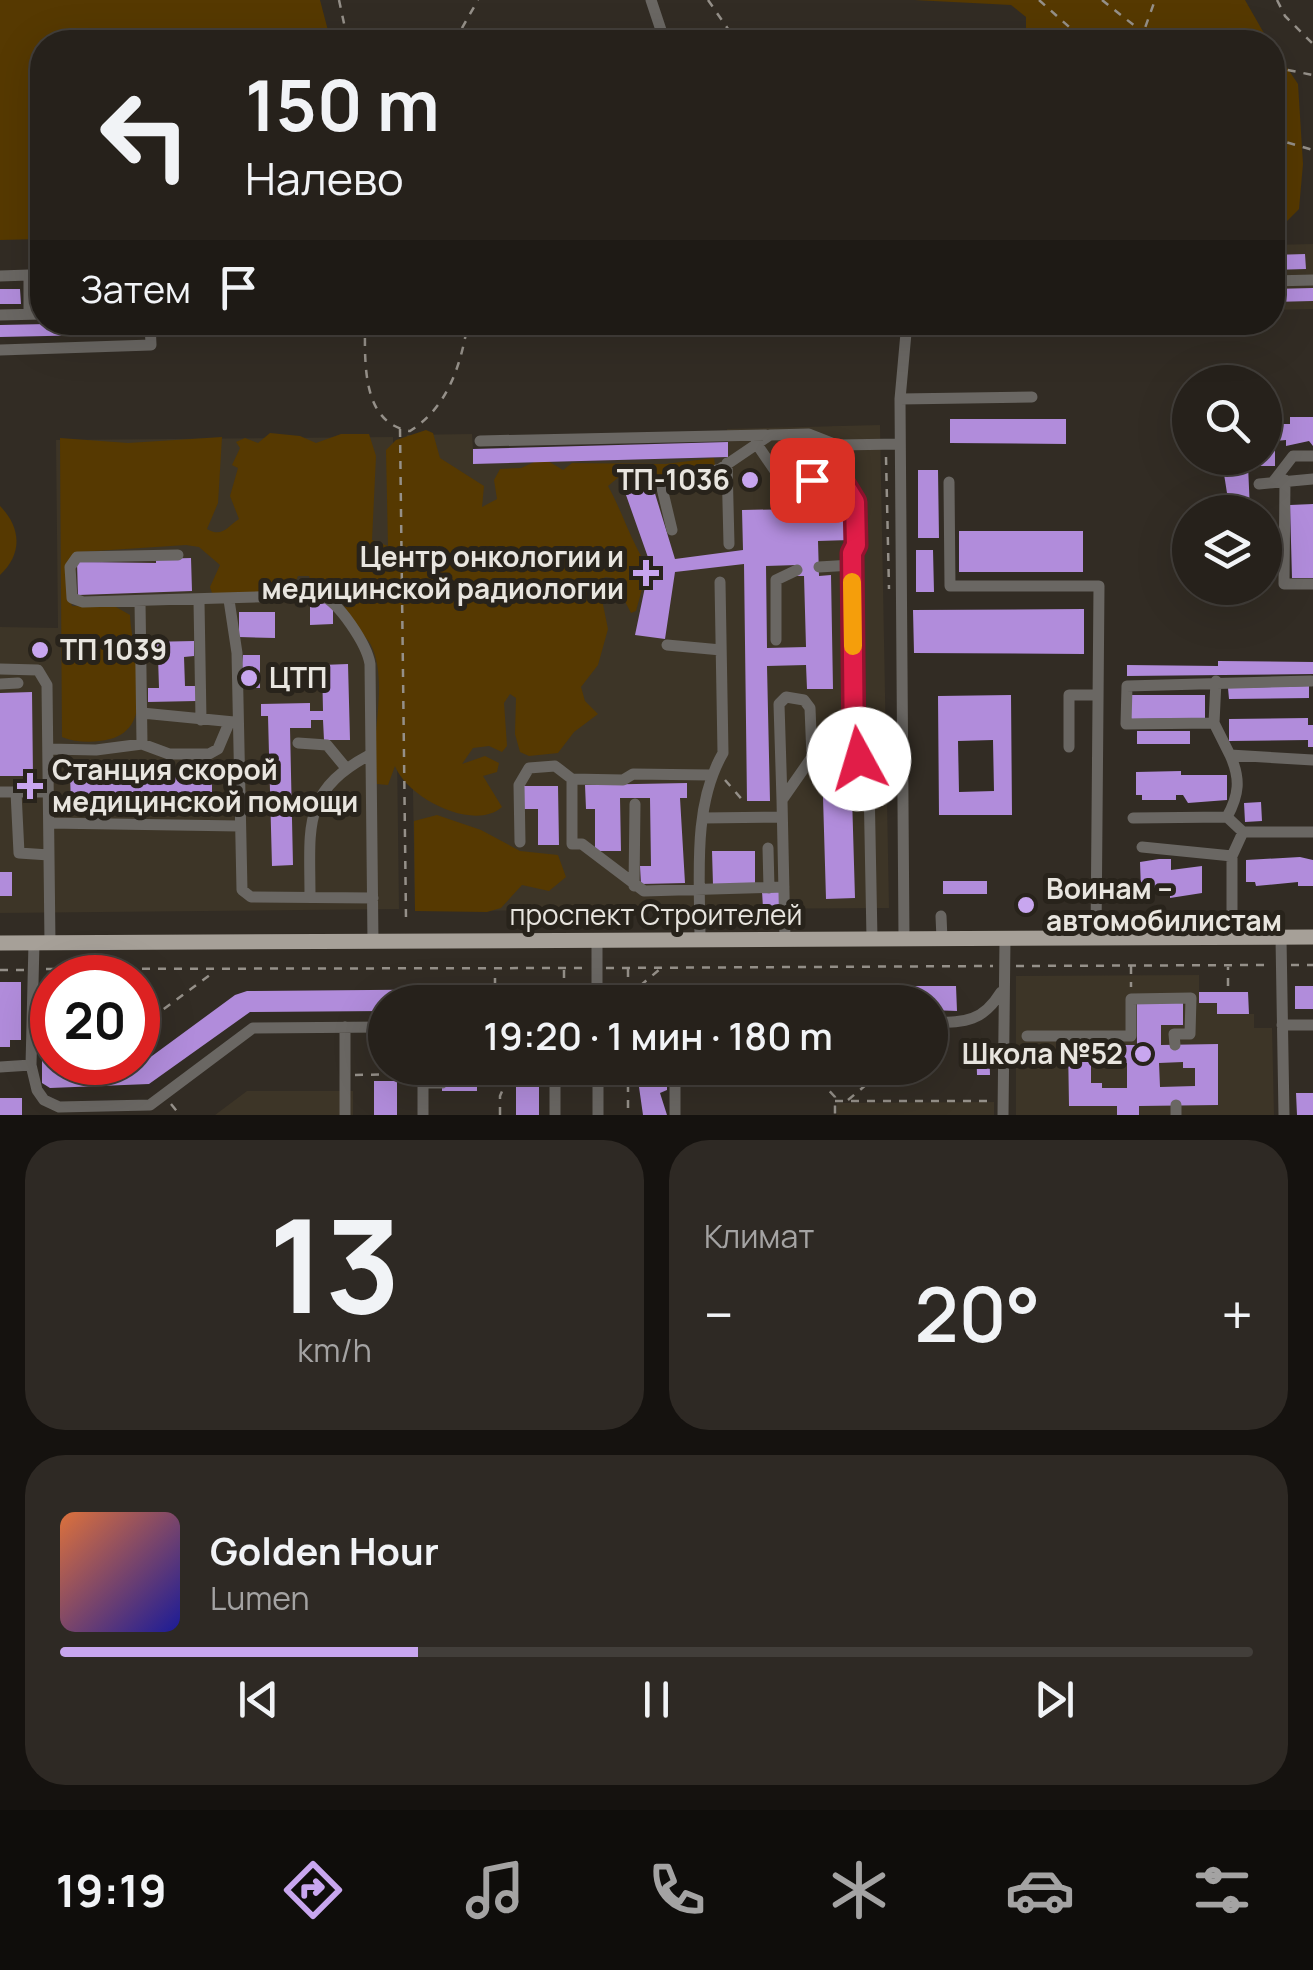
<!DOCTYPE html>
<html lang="ru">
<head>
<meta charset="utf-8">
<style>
	body { margin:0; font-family:Manrope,sans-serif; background:#2e2924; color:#f1f3f6; height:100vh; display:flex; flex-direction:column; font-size:38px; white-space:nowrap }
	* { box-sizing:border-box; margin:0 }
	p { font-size:32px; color:#a4a3a3 }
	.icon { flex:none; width:55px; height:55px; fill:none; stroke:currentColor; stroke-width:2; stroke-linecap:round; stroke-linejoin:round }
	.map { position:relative; height:1115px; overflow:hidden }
	.panel { display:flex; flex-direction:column; gap:25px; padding:25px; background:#15120f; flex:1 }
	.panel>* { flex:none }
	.hud { position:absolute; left:30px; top:30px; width:1255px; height:305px; border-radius:40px; box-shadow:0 10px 40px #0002,0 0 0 2px #423e3a; background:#26211b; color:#f1f3f6; overflow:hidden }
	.tools { position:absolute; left:1172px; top:365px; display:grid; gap:20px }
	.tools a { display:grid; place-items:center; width:110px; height:110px; border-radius:50%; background:#26211b; box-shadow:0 10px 40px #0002,0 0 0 2px #423e3a; font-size:50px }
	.speed { position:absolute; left:30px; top:955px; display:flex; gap:20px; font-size:50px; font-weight:700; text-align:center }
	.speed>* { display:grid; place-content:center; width:130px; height:130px; border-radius:50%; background:#26211b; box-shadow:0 10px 40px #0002,0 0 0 2px #423e3a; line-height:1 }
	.speed .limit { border:15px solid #d22; background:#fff; color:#111 }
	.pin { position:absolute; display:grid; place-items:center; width:85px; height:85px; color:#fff; margin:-42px; border-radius:20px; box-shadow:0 5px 15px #0006 }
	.me { position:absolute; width:110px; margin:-55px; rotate:354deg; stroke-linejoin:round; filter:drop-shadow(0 0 8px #0008) }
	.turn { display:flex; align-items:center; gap:35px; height:210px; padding:0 50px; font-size:45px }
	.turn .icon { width:130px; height:130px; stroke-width:2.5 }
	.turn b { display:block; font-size:70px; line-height:85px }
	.then { display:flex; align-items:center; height:95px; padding:0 50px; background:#0003; gap:20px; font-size:38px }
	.big { font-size:75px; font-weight:600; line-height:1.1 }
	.panel .card { flex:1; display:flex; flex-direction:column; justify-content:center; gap:15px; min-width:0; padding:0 35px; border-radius:40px; background:#2e2924 }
	.panel .dial { align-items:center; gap:0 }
	.dial b { font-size:130px; line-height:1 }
	.song { display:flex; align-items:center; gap:30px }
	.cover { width:120px; height:120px; border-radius:15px; background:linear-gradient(135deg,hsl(20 70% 55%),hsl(240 70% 35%)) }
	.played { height:10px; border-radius:5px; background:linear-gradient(90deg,#c8a6ef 30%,#423e3a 30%) }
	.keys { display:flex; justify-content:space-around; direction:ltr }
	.heat { display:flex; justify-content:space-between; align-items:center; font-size:55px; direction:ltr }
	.panel .tiles { flex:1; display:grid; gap:25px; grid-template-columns:1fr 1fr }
	.card:last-child { grid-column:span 2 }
	.trip { position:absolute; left:368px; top:985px; width:580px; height:100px; border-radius:50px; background:#26211b; box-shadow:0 10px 40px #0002,0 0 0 2px #423e3a; font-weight:600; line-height:100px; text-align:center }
	.menu { display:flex; height:160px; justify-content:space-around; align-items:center; background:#0f0d0b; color:#a4a3a3 }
	.menu .icon { width:70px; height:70px }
	.menu .current { color:#c8a6ef }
	.menu b { font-size:45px; color:#f1f3f6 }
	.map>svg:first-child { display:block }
	.built { fill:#3d3527 }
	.green { fill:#563901 }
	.building { fill:#b18cdb; fill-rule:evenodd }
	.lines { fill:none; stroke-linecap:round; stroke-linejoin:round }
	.path { stroke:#959089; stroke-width:2.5; stroke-dasharray:8 8; stroke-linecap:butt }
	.minor { stroke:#6a6763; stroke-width:11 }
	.major { stroke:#a6a098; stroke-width:15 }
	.route-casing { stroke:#92132f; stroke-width:25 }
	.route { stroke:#e11d48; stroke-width:18 }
	.slow { stroke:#f59e0b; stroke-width:18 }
	.poi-dot { fill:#c8a6ef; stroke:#28231b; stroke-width:4 }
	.labels { text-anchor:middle; stroke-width:10; stroke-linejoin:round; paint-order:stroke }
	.poi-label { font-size:28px; font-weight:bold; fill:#e8e5df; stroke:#28231b; text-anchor:start }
	.street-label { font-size:28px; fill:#e8e5df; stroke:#28231b }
</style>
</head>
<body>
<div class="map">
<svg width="1313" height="1115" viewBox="0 0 1313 1115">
	<rect width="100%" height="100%" fill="#322c24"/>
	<path class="built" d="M1313 244V309L1273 310 1272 245Z
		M880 425 889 908 415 911 407 435 472 434 474 464 728 457 727 429Z
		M393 437 399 909 0 913V627L58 628 56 440Z
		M1199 975V1003H1217L1218 1014H1254V1028H1272L1274 1115H1016V976Z
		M247 1091H353V1115H215Z
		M994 1102V1115H837V1103Z"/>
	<path class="green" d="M0 0H320L331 42H42V239L0 240Z
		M914 0H1245L1269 42H1026V17L1011 5Z
		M1273 47 1298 84 1303 164 1299 209 1284 224H1273Z
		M426 430 433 433 440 458 484 486 482 507 497 499 494 480 500 469 521 468 543 458 563 470 572 463 665 464 714 458 715 466 641 479 620 476 608 486C623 513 631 542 648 567L636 611 631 613 613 578 605 577 599 585 608 629 598 665 581 687 585 701 598 714 574 732 558 753 529 756 520 752 515 734 516 698 510 694 504 703 507 746 502 752 489 746 473 748 462 764 485 756 499 763 497 772 483 776 502 807C474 832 407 798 395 766L388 785 377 784C368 738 390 685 371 645 367 637 359 634 355 628 347 617 347 605 336 594L313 587 309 576H298L291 593 213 596 210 587 220 565 199 547 186 545 80 552 69 596 72 606 116 607 130 615C131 650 159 727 110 739 95 743 77 743 62 737L60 438 128 443 222 437 218 503 207 529C222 538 227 527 239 519L230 496 238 468 232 465 240 448 236 442 245 438 258 443 270 433 300 436 316 443 341 434H369L376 456 372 540 388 546 386 450 396 440Z
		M0 506C21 527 23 554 0 575Z
		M437 815 481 830 520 851 558 855 566 877 549 891 522 885 501 908 487 912 415 911 414 821Z"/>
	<path class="building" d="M1305 254 1306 269 1272 270V255Z
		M1313 288V301L1272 302V289Z
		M0 289H20L21 304H0Z
		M142 322V334L0 337V325Z
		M156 322H356V330L156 335Z
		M1290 417H1313V446L1309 441 1286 446V440L1275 441V466H1253V458H1265V424H1290Z
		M950 419H1066V444L950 443Z
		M816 438 817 455 789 456 788 440Z
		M728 442V457L473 464V449Z
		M1248 465 1250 511 1230 512 1224 474 1229 473 1228 466Z
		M918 470H938L939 538H918Z
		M759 474V485L741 486V475Z
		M653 487 675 559 743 550 742 510 849 508 850 540 818 541 819 576 831 575 833 689H807L806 665 767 666 770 801H747L744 564 675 572 665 639 635 635 650 563 626 495ZM797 565V576H804L806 647 767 648 766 566Z
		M1313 504V578H1292L1290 505Z
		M959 531H1083V572H959Z
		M916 550H933L934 592H916Z
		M191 558 192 591 78 595 77 562 156 563V559Z
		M333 603V624L310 625V604Z
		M1084 609V654L914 653 913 610Z
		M239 612H275V638L239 637Z
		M33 640H46L47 660H34Z
		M194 641V656L184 657 185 686H196V701L148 702V688H159L158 657H147V642Z
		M243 655H260V688H239Z
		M1218 661 1313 662V674L1127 676V665L1218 666Z
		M348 664 350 740H324L323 720H311V728H290L293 865 272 866 268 716H261V704L310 703V711H323L322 665Z
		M1309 686V698L1229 699 1228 688Z
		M32 692 33 776H0V693Z
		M1011 695 1012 815H939L938 696ZM993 740 994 791 959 792 958 741Z
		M1131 695H1205V718L1131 719Z
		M1308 718V725H1313V747H1308V740L1229 741V719Z
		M1137 731H1190V744H1137Z
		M824 733H847L848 746 824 747Z
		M212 770V804L71 807 70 774Z
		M1181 771V775H1227V800L1188 803 1183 795H1176V800H1142V795H1136V772Z
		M687 783V798H680L685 883 641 884 640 866H651L650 798H620L621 851H595V809H586L585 785Z
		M523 786H558L559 845H538V809H523Z
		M852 796 855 898 826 899 823 797Z
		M1261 802 1262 821 1245 822 1244 803Z
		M712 851H755V884L713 885Z
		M1300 857 1313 860V886H1298V882L1256 886 1255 882H1246V860Z
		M1159 859H1171V870L1202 866V893L1170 898V886L1141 890 1140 862Z
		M0 872H12V896H0Z
		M943 881H987V894H943Z
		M779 890V907L763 908 762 891Z
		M0 982H21V1040H10V1047H0Z
		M904 986H956L957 1011 930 1010V1002H876V987Z
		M1295 986H1313V1009H1295Z
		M486 989V1002H385V1011L250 1012 149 1084 50 1088 42 1083V1051H52V1062L137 1067 235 995 247 991Z
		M1199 992H1248L1249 1014H1217V1003H1199Z
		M1183 1002V1025H1161V1045L1218 1044V1105L1139 1106V1115H1117V1106H1069L1068 1045H1137V1003ZM1183 1062V1068H1195V1086L1160 1087 1159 1063ZM1091 1063H1127V1088H1102V1083H1091Z
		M989 1039 990 1075H977L976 1040Z
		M442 1068H477V1091H442Z
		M667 1076V1090L660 1093 667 1115H643L639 1087H643V1077Z
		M374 1081H397V1115H374Z
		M516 1081H539V1115H516Z
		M1296 1093H1313V1115H1297Z
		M0 1098H22V1115H0Z"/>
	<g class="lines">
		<path class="path" d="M339 0 348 42
			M708 0 737 42
			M1039 0 1086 42
			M1102 0 1155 42H1168
			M1277 0 1285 16 1313 44
			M454 42 478 0
			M1140 42 1155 0
			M1272 67 1313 75
			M1272 138 1313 150
			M34 265 42 255
			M365 322C365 362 361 423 410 431 448 407 461 365 468 322
			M400 429 406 919
			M886 457 889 589
			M725 780 746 804
			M1291 965H1313
			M1016 966 1268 965
			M1131 966V987
			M606 968 993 966
			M46 969 583 968
			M628 969V1002
			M0 970H24
			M564 970V1002
			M1228 986V967
			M628 996 660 969
			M495 1002V970
			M138 1028 214 972
			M628 1068V1115
			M808 1068 835 1097V1115
			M512 1071H544
			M355 1075 411 1074
			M848 1100 886 1068
			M835 1101H993
			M171 1104 180 1115
			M500 1115V1096L512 1068"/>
		<path class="minor" d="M651 0 665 42
			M0 276 29 275V314
			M1272 281 1313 280
			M0 315 42 314
			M0 350 151 345 150 322
			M900 399 1032 397
			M480 441 766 435
			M756 443 782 481 841 479
			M727 463 729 544
			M1285 480 1284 584H1313
			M949 482 950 586H1099L1096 938
			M1273 482 1293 456H1313
			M1259 484 1313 479
			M672 530 661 484 720 469 770 435 809 434 837 445 900 444
			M178 555 77 557 70 567 72 598 83 602 320 595C339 601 367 645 370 664L373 942
			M819 567 852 565
			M229 600 237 653 242 890 251 897 373 898
			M140 601 142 744
			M199 601 201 720
			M776 640V580L797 570
			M667 645 721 650
			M0 669 38 670 47 685 50 943
			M1216 681 1214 723 1230 755
			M0 684 18 683
			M142 713 234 722
			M1214 723 1126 724 1127 686 1311 681
			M298 743 327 745 346 768
			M1069 747V695H1098
			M48 749 96 750 142 744 169 754H209L218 749 229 723
			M855 756 865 765 869 782 872 939
			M710 775 633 774 623 780 572 779V844H582L644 891 784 887
			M0 792H48
			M16 792 19 853 49 855
			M782 800 779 704 786 697 804 700 810 708 812 757
			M703 818 782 817
			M1133 818 1227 817
			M49 823 239 826
			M1243 832H1313
			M520 842 519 785 529 768 555 766 572 779
			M1142 847 1232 856
			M768 848 769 888
			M634 886 635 804
			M310 897C310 827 301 791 371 754
			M941 916 942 939
			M1232 937V856L1243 832 1227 817C1239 795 1241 779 1230 755L1313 760
			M1281 938 1284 1115
			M785 939 782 800 812 757 855 756 851 553 856 545 855 502 841 479V445
			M904 939 900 399 907 322
			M700 940C700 879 692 806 723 753L720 582
			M597 941V1002
			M34 943 31 1065 37 1090 44 1100 59 1107 150 1105 253 1028 385 1027
			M49 988 52 1017
			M930 1023C964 1022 982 1023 1001 992
			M1282 1025H1313
			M345 1027V1115
			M1027 1036H1131V999L1191 998 1190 1034H1174L1175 1045
			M32 1044H52
			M0 1067 31 1065
			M423 1068V1115
			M555 1068V1115
			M598 1068V1115
			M675 1068V1115
			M423 1083H442
			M1003 1115 1005 939
			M1176 1115V1105"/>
		<path class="major" d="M0 943 1313 937"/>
	</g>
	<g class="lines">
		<defs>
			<path id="route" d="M812 480 841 479 855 502 856 545 852 553 854 756 859 759"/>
		</defs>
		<use href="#route" class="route-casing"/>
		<use href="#route" class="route"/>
		<path class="slow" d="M852 582 853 646"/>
	</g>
	<g class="poi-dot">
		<circle cx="750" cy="480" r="10"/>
		<path d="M641 558h10v10h10v10h-10v10h-10v-10h-10v-10h10z"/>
		<circle cx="40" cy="650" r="10"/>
		<circle cx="249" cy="678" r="10"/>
		<path d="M25 771h10v10h10v10h-10v10h-10v-10h-10v-10h10z"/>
		<circle cx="1026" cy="905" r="10"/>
		<circle cx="1143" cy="1054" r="10"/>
	</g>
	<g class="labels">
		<g class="poi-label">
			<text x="730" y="490" text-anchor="end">ТП-1036</text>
			<text x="624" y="567" text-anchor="end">Центр онкологии и<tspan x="624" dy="32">медицинской радиологии</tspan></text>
			<text x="60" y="660">ТП 1039</text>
			<text x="269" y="688">ЦТП</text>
			<text x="52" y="780">Станция скорой<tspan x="52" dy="32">медицинской помощи</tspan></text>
			<text x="1046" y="899">Воинам –<tspan x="1046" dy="32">автомобилистам</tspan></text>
			<text x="1123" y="1064" text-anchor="end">Школа №52</text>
		</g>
		<g class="street-label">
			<text x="656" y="925">проспект Строителей</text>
		</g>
	</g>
</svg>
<div class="tools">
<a><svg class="icon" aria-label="search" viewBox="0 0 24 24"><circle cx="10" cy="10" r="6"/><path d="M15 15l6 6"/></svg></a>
<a><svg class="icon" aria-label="layers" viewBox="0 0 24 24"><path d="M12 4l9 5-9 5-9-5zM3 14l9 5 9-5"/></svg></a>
</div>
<div class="speed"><div class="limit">20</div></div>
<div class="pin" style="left:812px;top:480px;background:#d93025"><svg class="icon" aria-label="arrive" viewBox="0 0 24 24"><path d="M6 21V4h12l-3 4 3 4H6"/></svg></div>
<svg class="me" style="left:859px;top:759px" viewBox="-20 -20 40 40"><circle r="19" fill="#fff"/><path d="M0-13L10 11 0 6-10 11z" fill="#e11d48"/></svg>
<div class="trip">19:20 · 1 мин · 180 m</div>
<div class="hud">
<div class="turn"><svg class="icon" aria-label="left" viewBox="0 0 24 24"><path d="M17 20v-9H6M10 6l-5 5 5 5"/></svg><div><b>150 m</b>Налево</div></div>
<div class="then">Затем<svg class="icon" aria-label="arrive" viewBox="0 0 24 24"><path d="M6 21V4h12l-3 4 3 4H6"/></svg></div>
</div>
</div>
<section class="panel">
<div class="tiles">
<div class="card dial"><b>13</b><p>km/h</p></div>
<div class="card"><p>Климат</p>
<div class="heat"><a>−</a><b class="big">20°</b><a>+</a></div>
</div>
<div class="card">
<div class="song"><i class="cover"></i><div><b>Golden Hour</b><p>Lumen</p></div></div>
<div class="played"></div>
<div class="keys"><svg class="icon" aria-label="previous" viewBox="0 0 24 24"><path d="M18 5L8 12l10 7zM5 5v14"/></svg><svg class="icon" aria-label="pause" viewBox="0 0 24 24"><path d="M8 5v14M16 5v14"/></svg><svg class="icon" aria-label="next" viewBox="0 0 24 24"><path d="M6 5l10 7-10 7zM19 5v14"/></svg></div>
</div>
</div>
</section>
<nav class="menu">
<b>19:19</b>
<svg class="icon current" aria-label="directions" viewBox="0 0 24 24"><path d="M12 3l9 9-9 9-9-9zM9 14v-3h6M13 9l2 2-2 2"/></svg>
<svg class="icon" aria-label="music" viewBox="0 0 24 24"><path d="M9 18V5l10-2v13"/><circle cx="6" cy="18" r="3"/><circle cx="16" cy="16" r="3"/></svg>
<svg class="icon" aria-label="phone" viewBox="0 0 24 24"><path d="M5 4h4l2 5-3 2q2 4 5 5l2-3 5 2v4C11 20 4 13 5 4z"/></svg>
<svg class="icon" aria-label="climate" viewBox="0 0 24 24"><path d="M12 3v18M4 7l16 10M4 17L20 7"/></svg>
<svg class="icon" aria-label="car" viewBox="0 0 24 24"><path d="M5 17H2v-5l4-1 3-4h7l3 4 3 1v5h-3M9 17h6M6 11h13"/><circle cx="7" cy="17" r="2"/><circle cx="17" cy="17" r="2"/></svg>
<svg class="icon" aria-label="filters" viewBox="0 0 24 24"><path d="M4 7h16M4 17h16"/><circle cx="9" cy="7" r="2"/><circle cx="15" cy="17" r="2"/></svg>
</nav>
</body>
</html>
